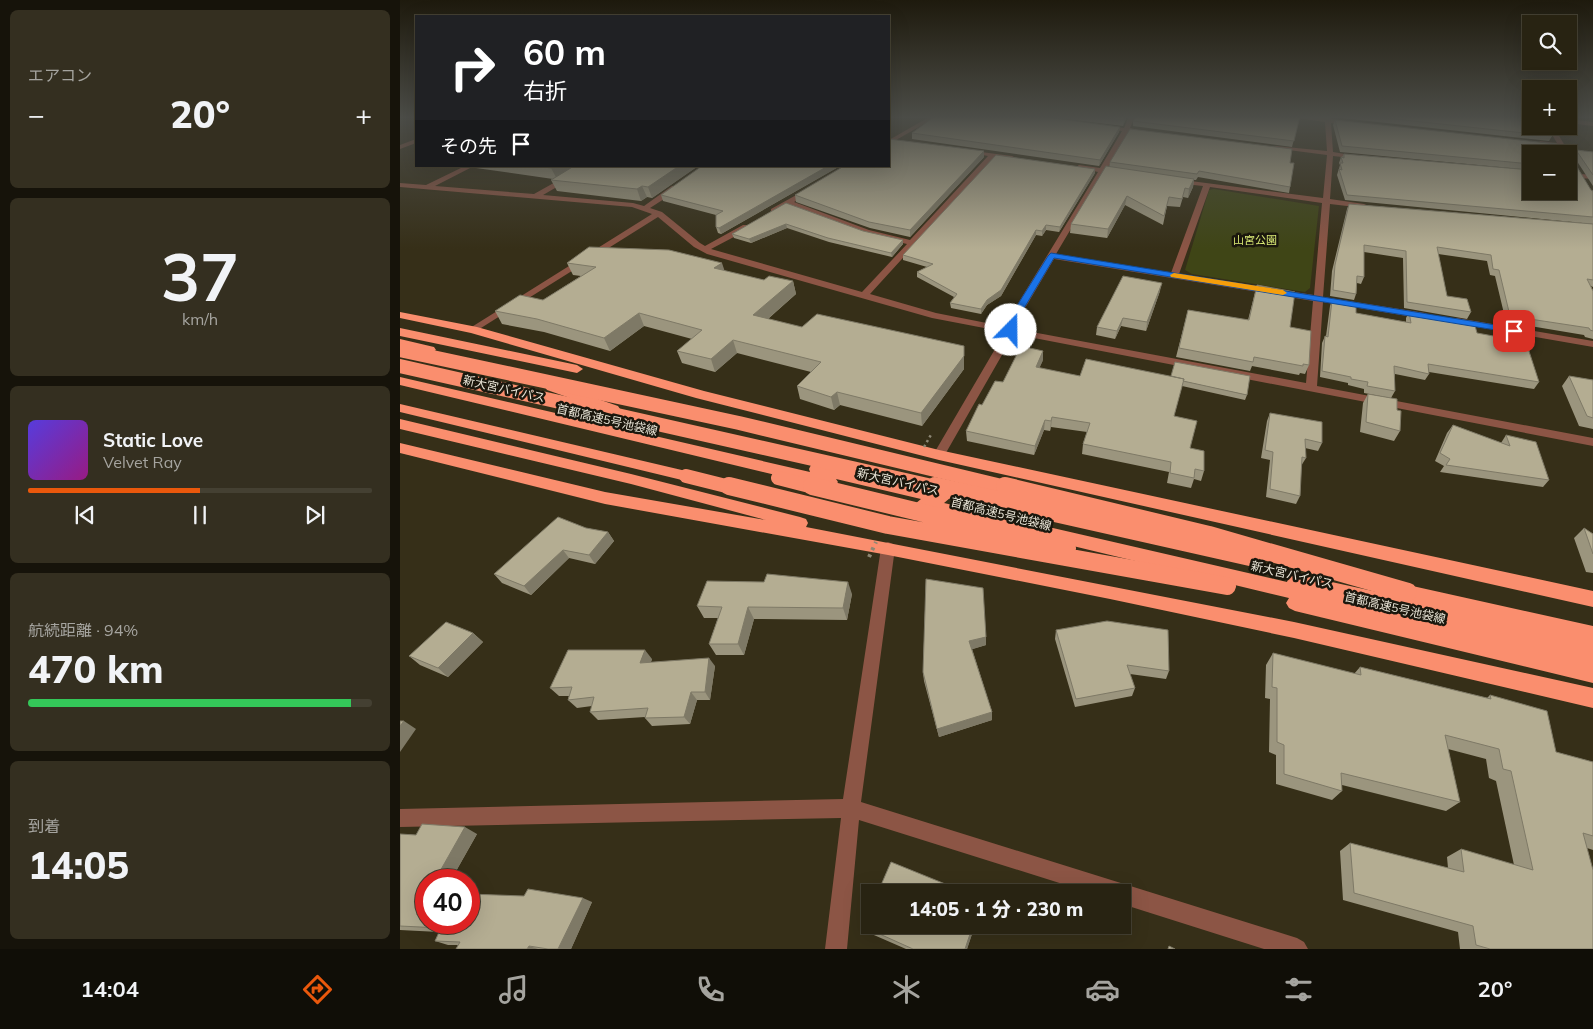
<!DOCTYPE html>
<html lang="ja">
<head>
<meta charset="utf-8">
<style>
	body { margin:0; font-family:Mulish,"Noto Sans JP",sans-serif; background:#342f20; color:#f1f3f6; height:100vh; display:flex; flex-direction:column; font-size:19px; white-space:nowrap }
	* { box-sizing:border-box; margin:0 }
	p { font-size:16px; color:#a5a49f }
	.icon { flex:none; width:28px; height:28px; fill:none; stroke:currentColor; stroke-width:2; stroke-linecap:round; stroke-linejoin:round }
	.map { position:relative; flex:1; overflow:hidden }
	.panel { display:flex; flex-direction:column; gap:10px; padding:10px; background:#16130a; width:400px }
	.panel>* { flex:none }
	.guide { position:absolute; left:15px; top:15px; width:475px; height:152px; border-radius:0px; box-shadow:0 5px 20px #0002,0 0 0 1px #444032; background:#202124; color:#fff; overflow:hidden }
	.controls { position:absolute; left:1122px; top:15px; display:grid; gap:10px }
	.controls a { display:grid; place-items:center; width:55px; height:55px; border-radius:0px; background:#282312; box-shadow:0 5px 20px #0002,0 0 0 1px #444032; font-size:25px }
	.speed { position:absolute; left:15px; top:869px; display:flex; gap:10px; font-size:25px; font-weight:700; text-align:center }
	.speed>* { display:grid; place-content:center; width:65px; height:65px; border-radius:50%; background:#282312; box-shadow:0 5px 20px #0002,0 0 0 1px #444032; line-height:1 }
	.speed .limit { border:8px solid #d22; background:#fff; color:#111 }
	.pin { position:absolute; display:grid; place-items:center; width:42px; height:42px; color:#fff; margin:-21px; border-radius:10px; box-shadow:0 2px 8px #0006 }
	.me { position:absolute; width:55px; margin:-28px; rotate:22deg; stroke-linejoin:round; filter:drop-shadow(0 0 4px #0008) }
	.turn { display:flex; align-items:center; gap:18px; height:105px; padding:0 25px; font-size:22px }
	.turn .icon { width:65px; height:65px; stroke-width:2.5 }
	.turn b { display:block; font-size:35px; line-height:42px }
	.then { display:flex; align-items:center; height:48px; padding:0 25px; background:#0003; gap:10px; font-size:19px }
	.big { font-size:38px; font-weight:800; line-height:1.1 }
	.panel .tile { flex:1; display:flex; flex-direction:column; justify-content:center; gap:8px; min-width:0; padding:0 18px; border-radius:8px; background:#342f20 }
	.panel .dial { align-items:center; gap:0 }
	.dial b { font-size:65px; line-height:1 }
	.song { display:flex; align-items:center; gap:15px }
	.cover { width:60px; height:60px; border-radius:8px; background:linear-gradient(135deg,hsl(250 70% 55%),hsl(310 70% 35%)) }
	.played { height:5px; border-radius:2px; background:linear-gradient(90deg,#ea580c 50%,#444032 50%) }
	.keys { display:flex; justify-content:space-around; direction:ltr }
	.heat { display:flex; justify-content:space-between; align-items:center; font-size:28px; direction:ltr }
	.charge { height:8px; border-radius:4px; background:linear-gradient(90deg,#34c759 94%,#444032 0) }
	.trip { position:absolute; left:461px; top:884px; width:270px; height:50px; border-radius:0px; background:#282312; box-shadow:0 5px 20px #0002,0 0 0 1px #444032; font-weight:800; line-height:50px; text-align:center }
	.tabs { display:flex; height:80px; justify-content:space-around; align-items:center; background:#100e07; color:#a5a49f }
	.tabs .icon { width:35px; height:35px }
	.tabs .on { color:#ea580c }
	.tabs b { font-size:22px; color:#f1f3f6 }
	main { display:flex; flex:1; min-height:0 }
	.map>svg:first-child { display:block }
	.green { fill:#3f4516 }
	.lines { fill:none; stroke-linecap:round; stroke-linejoin:round }
	.minor { fill:#8c5545; fill-rule:evenodd }
	.highway { fill:#fa8e6e; fill-rule:evenodd }
	.path-bridge-far1 { stroke:#8d8774; stroke-width:2.5; stroke-dasharray:2.5 3; stroke-linecap:butt }
	.path-bridge { stroke:#8d8774; stroke-width:4; stroke-dasharray:3 4.5; stroke-linecap:butt }
	.highway-bridge-far1 { stroke:#fa8e6e; stroke-width:14 }
	.highway-bridge { stroke:#fa8e6e; stroke-width:18 }
	.wall { fill:#9b957e }
	.shaded-wall { fill:#7e7966 }
	.building { fill:#b4ad92; stroke:#7e7966 }
	.route { fill:#1a73e8; stroke:#114b97 }
	.slow { fill:#f59e0b }
	.labels { text-anchor:middle; stroke-width:5; stroke-linejoin:round; paint-order:stroke }
	.far-park-label { font-size:11px; fill:#dcec76; stroke:#1a170d }
	.street-label { font-size:12px; fill:#e9e5d7; stroke:#1a170d }
</style>
</head>
<body>
<main>
<section class="panel">
<div class="tile"><p>エアコン</p>
<div class="heat"><a>−</a><b class="big">20°</b><a>+</a></div>
</div>
<div class="tile dial"><b>37</b><p>km/h</p></div>
<div class="tile">
<div class="song"><i class="cover"></i><div><b>Static Love</b><p>Velvet Ray</p></div></div>
<div class="played"></div>
<div class="keys"><svg class="icon" aria-label="previous" viewBox="0 0 24 24"><path d="M18 5L8 12l10 7zM5 5v14"/></svg><svg class="icon" aria-label="pause" viewBox="0 0 24 24"><path d="M8 5v14M16 5v14"/></svg><svg class="icon" aria-label="next" viewBox="0 0 24 24"><path d="M6 5l10 7-10 7zM19 5v14"/></svg></div>
</div>
<div class="tile"><p>航続距離 · 94%</p><b class="big">470 km</b><div class="charge"></div></div>
<div class="tile"><p>到着</p><b class="big">14:05</b></div>
</section>
<div class="map">
<svg width="1193" height="949" viewBox="0 0 1193 949">
	<rect width="100%" height="100%" fill="#362f18"/>
	<path class="green" d="M814 189 919 206 910 288 905 292 792 274 785 270 809 190Z"/>
	<g class="lines">
		<path class="minor" d="M531 116H538L489 144V140Z
			M729 116H735L730 128 747 132 744 134 728 132 707 169 722 173 719 175 704 173 656 254 771 273 803 186 775 183V179L923 198 927 155 873 148 876 146 927 151 925 122 884 116 925 118V116H931V119L953 122 951 125 931 123 933 152 963 157 960 159 933 156 930 199 964 204 968 206 964 208 930 204 923 297 1025 313 1030 316 1025 319 923 302 917 386 1193 438V446L614 334 543 458 539 459 533 455 605 332 532 318 307 254 294 247 258 217 73 333 68 330 70 328 252 214 232 207 0 187V183L26 185 65 166H74L35 186 134 194 184 166H193L143 195 233 203 244 206 272 186H278V190L250 208 262 212 300 243 305 246 343 225H349V229L311 249 462 292 507 244 464 234 388 206 374 213H371V209L409 188 413 190 412 192 394 202 469 230 510 240 588 156 566 152V150L612 156 614 157V159L595 157 470 294 536 313 607 327 608 320 698 172 676 167 679 165 700 168 722 131 699 127 702 125 724 128ZM810 187 922 203 914 295 779 274ZM654 259 913 301 906 383 616 329 618 320Z
			M1169 119 1193 122V126L1169 123Z
			M1147 126H1153L1170 154 1169 155 1164 154 1160 148 1138 144 1140 141 1157 143Z
			M16 139V143L0 149V145Z
			M1169 173 1193 175V179L1169 177Z
			M1057 318 1193 341V347L1054 323 1052 321Z
			M488 542 493 544 495 548 461 802 897 938 904 942 908 949H864L722 904V892H688L459 820 447 949H425L441 818 0 827V809L443 799 481 548 483 544Z"/>
		<path class="highway" d="M0 312 77 327 304 391 539 450 1193 591V607L539 460 296 398 71 333 0 318Z
			M0 328 177 365 183 369 177 373 0 336Z
			M0 339 34 347 36 350 30 354 0 347Z
			M0 377 410 472 409 469 411 465 416 464 542 492 547 494 550 498 544 503 887 582 889 576 895 574 1005 598 999 592 1002 587 1008 585 1193 626V683L895 611 889 608 886 603 889 598 523 510 517 508 515 504 521 499 436 479 438 482 435 486 430 488 0 385Z
			M152 383 218 406 220 409 213 413 147 390 145 387 147 384Z
			M0 404 286 471 291 472 294 476 291 480 286 481 0 412Z
			M0 419 231 474 400 517 406 519 408 523 406 527 894 622 1193 688V708L894 638 710 599 488 555 205 504 0 453V443L205 492 366 520 231 484 0 429Z"/>
		<path class="path-bridge-far1" d="M524 447 532 433"/>
		<path class="path-bridge" d="M469 557 476 542"/>
		<path class="highway-bridge-far1" d="M0 350 339 423 610 488
			M0 366 541 488
			M286 476 334 488
			M378 478 417 488"/>
		<path class="highway-bridge" d="M329 486 488 525 827 586
			M412 486 667 548
			M535 486 850 557
			M605 486 809 535 1008 592"/>
	</g>
	<path class="wall" d="M641 116H727L723 126Z
		M900 116 892 147 733 126V121Z
		M933 116H1131L1152 136 1149 141 933 117Z
		M935 120 1159 148 1171 157 1191 190 1193 191V224L945 200 937 175 940 165 939 163 941 157H942L944 154 1169 191 1131 154V170L940 152 933 125Z
		M720 127 719 132 699 166 512 139V133Z
		M1176 150 1193 152V186L1173 155Z
		M584 157 510 237 470 228 396 202 395 195Z
		M710 162 890 163V187L889 193 798 177 796 180H794L793 187 788 198 783 197 780 207 767 206 763 225 725 205 707 238 670 233 671 224 709 167Z
		M75 166H298L252 198 247 197 241 201 157 191 151 180 153 179 76 168Z
		M440 166 321 234 318 233 316 227V215L263 201 261 195Z
		M695 173 659 232 646 230 642 236 636 235 601 296 587 305 581 314 551 308 550 303 554 297 517 277V272L527 267 503 260V255Z
		M386 203 463 231 503 244 492 257 429 242 387 228 351 243 334 238 332 234Z
		M949 204 1193 224V287L1191 286 1193 291V339L1185 337 1184 335 1106 322 1095 276 1090 275 1087 261 1038 254 1047 296 1071 312 1067 319 1004 308 1003 258 964 252V277L961 284 957 283 956 294 954 300 930 296 932 271 947 209Z
		M167 263 325 271 364 280 393 281 396 294 368 319 564 369 522 426 440 405 434 410 400 399 397 386 411 372 337 353 315 372 282 363 277 351 292 339 244 326 210 351 144 332 102 324 95 311 143 300 181 276 173 275Z
		M857 285 890 327 909 365 905 374 900 373 899 375 852 366 850 371 776 357 788 310 848 320Z
		M760 291 746 331 721 326 715 339 696 335 697 327Z
		M932 300 956 313 1006 322V318L1009 312 1077 333 1139 382 1134 389 1029 372V374L1025 380 995 374V391L991 398 964 393V389L948 385V383L920 377 922 343 925 336H926L930 306Z
		M686 359 847 395 845 400 782 386 774 416 790 448 804 471 801 481 794 479 791 488 767 483 769 472 682 454 683 444 687 432 651 427 650 431 644 430 634 455 567 441 566 431 582 405 643 360 639 368 680 376Z
		M1169 376 1193 380V429L1179 426 1162 386Z
		M968 394 997 410 1000 431 994 441 960 432 963 403Z
		M870 413 922 443 918 451 905 448 906 458 901 466 900 496 896 504 866 497 870 460 861 458 867 421Z
		M1053 425 1101 443 1106 435 1149 480 1143 487 1040 472 1044 466 1035 461 1047 433Z
		M186 528 208 532 214 541 195 564 169 558 131 595 102 583 94 574Z
		M1184 528 1193 534V573L1186 572 1174 538Z
		M526 579 586 645 572 649 592 712V720L539 737 524 681 523 672Z
		M452 594 447 620 354 619 344 655H316L309 644 318 618H304L297 606Z
		M656 630 769 671 766 679 730 674 735 688 732 696 675 707 655 639Z
		M73 633 83 642 48 677 20 665 9 656Z
		M873 653 954 674 960 667 1087 698 1090 695 1156 752 1193 762V850L1187 848 1193 949H1060L1058 932 943 900 940 851 950 843 1048 868 1047 857 1061 849 1114 865 1096 781 1089 778 1086 759 1048 749 1060 802 1046 811 942 785V791L932 800 876 784V755L869 752 870 699 865 698 866 665Z
		M252 659 251 662 315 666 310 700H297L290 724 252 726 245 718V717L198 720 190 712 192 706 177 708 168 700 169 696H159L150 688Z
		M0 834 16 835 77 834 51 880H26V922L192 902 171 949H56L58 945H48L35 941 39 932 0 930Z
		M575 925 567 949H506L467 932 464 927Z"/>
	<path class="shaded-wall" d="M725 116H727L723 126 724 120Z
		M720 127 719 132 699 166 700 160Z
		M584 151V157L510 237V230Z
		M155 166H180L157 179 151 168Z
		M279 166H298L252 198 248 187Z
		M428 166H440L321 234 319 228Z
		M695 169V173L659 232 660 227Z
		M794 179 793 187 788 198 789 189Z
		M242 186 247 197 241 201 237 189Z
		M727 196 725 205 707 238 708 229Z
		M386 224 387 228 351 243 349 239Z
		M646 225V230L642 236V231Z
		M636 230V235L601 296 587 305 581 314V309Z
		M503 240V244L492 257 491 253Z
		M322 263 326 275 314 268Z
		M393 281 396 294 357 328 353 315Z
		M762 283 760 291 746 331 747 322Z
		M239 313 244 326 210 351 204 338Z
		M723 318 721 326 715 339 717 331Z
		M333 340 337 353 315 372 311 359Z
		M564 346V369L522 426 521 413Z
		M643 351V360L636 376V367Z
		M437 392 440 405 434 410 431 397Z
		M652 417 651 427 650 431 651 421Z
		M645 420 644 430 634 455 635 446Z
		M208 532 214 541 195 564 189 555Z
		M163 550 169 558 131 595 124 586Z
		M448 582 452 594 447 620 443 608Z
		M348 607 354 619 344 655 338 644Z
		M73 633 83 642 48 677 38 668Z
		M586 637V645L570 650 569 641Z
		M245 650 252 659 247 671 240 663Z
		M309 658 315 666 310 700 305 692Z
		M291 692 297 700 290 724 284 717Z
		M592 712V720L539 737 537 729Z
		M4 721 16 729 0 752V726Z
		M65 827 77 834 51 880H35Z
		M183 898 192 902 171 949H158Z
		M573 925H575L567 949H565Z
		M129 946 138 949H127Z"/>
	<path class="building" d="M535 116H639L720 127 700 160 512 133Z
		M688 116H725L724 120Z
		M736 116H900L894 141 733 121Z
		M967 116H1131V126H1145L1152 136Z
		M935 120 1157 144 1159 148 1170 149 1171 157 1191 190 1193 191V217L947 195 939 169 942 170 940 163H943L941 157 944 158V154L1131 170V191H1169V154H1131V164L942 146Z
		M730 129 892 149 890 163H894L890 187 799 171 797 174 710 162Z
		M489 139 584 151 510 230 469 222 395 195 444 166H489Z
		M1176 150 1193 152V175Z
		M596 155 695 169 660 227 646 225 642 231 636 230 601 290 587 300 581 309 550 303 557 294 517 272 533 264 503 255Z
		M136 166H155L151 168Z
		M174 166H279L248 187 242 186 237 189 151 180Z
		M302 166H428L319 228 316 227V215L323 211 261 195Z
		M706 166 794 179 789 189 785 188 782 199 769 197 764 216 727 196 708 229 671 224Z
		M386 203 463 231 503 240 491 253 428 238 386 224 349 239 332 234Z
		M949 204 1193 224V280L1187 279 1193 291V331L1190 330 1189 328 1110 316 1099 270 1093 269 1091 255 1037 247 1047 296 1067 299 1071 312 1007 302 1006 251 964 245V277L957 276 956 294 933 290 935 265Z
		M189 247 269 250 322 263 314 268 364 280 369 276 393 281 353 315 402 327 417 314 564 346V356L521 413 437 392 431 397 397 386 421 362 333 340 311 359 277 351 302 330 239 313 204 338 137 319 95 311 120 295 143 300 196 267 167 263Z
		M723 276 762 283 747 322 723 318 717 331 697 327Z
		M857 285 895 292 890 327 911 331 909 365 903 364V366L854 357 853 362 779 348 788 310 849 320Z
		M932 300 956 303V313L1011 323 1009 312 1074 322 1077 333 1126 342 1139 382 1028 364 1029 374 994 366 995 391 967 386 968 382 951 379V377L922 371 925 336 928 337Z
		M621 346 643 351 636 367 680 376 686 359 784 379 774 416 797 421 790 448 804 451V471L795 469 794 478 770 473 771 462 683 444 690 423 652 417 651 421 645 420 635 446 566 431 579 404 582 405 595 381 603 382Z
		M775 362 850 376 847 395 783 381 784 379 771 376Z
		M1169 376 1193 380V418L1187 416Z
		M968 394 997 399V410L1001 411 1000 431 966 422Z
		M870 413 922 422V443L905 439 906 458 902 457 900 496 870 489 873 452 865 450Z
		M1053 425 1110 446 1106 435 1136 442 1149 480 1046 465 1050 459 1040 453Z
		M158 517 186 528 208 532 189 555 163 550 124 586 94 574Z
		M1184 528 1193 534V554Z
		M367 574 448 582 443 608 348 607 338 644H309L322 607 297 606 307 581 364 582Z
		M526 579 583 588 586 637 569 641 592 712 537 729 523 672Z
		M707 621 768 630 769 671 727 665 735 688 676 699 656 630Z
		M46 622 73 633 38 668 9 656Z
		M168 650H245L240 663 309 658 305 692H291L284 717 245 718 248 708 190 712 194 697 168 700 172 687 150 688Z
		M873 653 961 675 960 667 1091 699 1090 695 1147 711 1156 752 1193 762V836L1183 833 1193 870V949H1090L1076 945 1073 926 954 893 950 843 1064 872 1061 849 1133 870 1111 771 1103 769 1099 749 1045 735 1060 802 941 773 942 791 884 774V745L877 742V688L872 687Z
		M0 721H4L0 726Z
		M22 824 65 827 35 880H26V922H69V894L124 896 128 889 183 898 158 949H148L129 946 127 949H56L60 942 35 941 41 928 0 926V834L16 835Z
		M491 862 565 892H478Z
		M470 912V925H573L565 949H513L464 927Z
		M769 946 775 949H768Z"/>
	<linearGradient id="sky" x2="0" y2="1"><stop stop-color="#1e1a0d"/><stop offset="0.47" stop-color="#4c4d48"/><stop offset="1" stop-color="#4c4d48" stop-opacity="0"/></linearGradient>
	<rect width="1193" height="249" fill="url(#sky)"/>
	<path class="route" d="M651 253 1114 328 1119 331 1114 333 654 258 617 320 615 330 608 332V320L648 256Z"/>
	<path class="slow" d="M774 273 883 290 887 293 883 295 771 277 770 275Z"/>
	<g class="labels">
		<g class="far-park-label">
			<text x="855" y="244">山宮公園</text>
		</g>
		<g class="street-label">
			<text transform="translate(104 389) rotate(13)" y="4">新大宮バイパス</text>
			<text transform="translate(207 420) rotate(13)" y="4">首都高速5号池袋線</text>
			<text transform="translate(498 482) rotate(13)" y="4">新大宮バイパス</text>
			<text transform="translate(601 514) rotate(14)" y="4">首都高速5号池袋線</text>
			<text transform="translate(892 575) rotate(13)" y="4">新大宮バイパス</text>
			<text transform="translate(995 608) rotate(13)" y="4">首都高速5号池袋線</text>
		</g>
	</g>
</svg>
<div class="controls">
<a><svg class="icon" aria-label="search" viewBox="0 0 24 24"><circle cx="10" cy="10" r="6"/><path d="M15 15l6 6"/></svg></a>
<a>+</a>
<a>−</a>
</div>
<div class="speed"><div class="limit">40</div></div>
<div class="pin" style="left:1114px;top:331px;background:#d93025"><svg class="icon" aria-label="arrive" viewBox="0 0 24 24"><path d="M6 21V4h12l-3 4 3 4H6"/></svg></div>
<svg class="me" style="left:611px;top:330px" viewBox="-20 -20 40 40"><circle r="19" fill="#fff"/><path d="M0-13L10 11 0 6-10 11z" fill="#1a73e8"/></svg>
<div class="trip">14:05 · 1 分 · 230 m</div>
<div class="guide">
<div class="turn"><svg class="icon" aria-label="right" viewBox="0 0 24 24"><path d="M7 20v-9h11M14 6l5 5-5 5"/></svg><div><b>60 m</b>右折</div></div>
<div class="then">その先<svg class="icon" aria-label="arrive" viewBox="0 0 24 24"><path d="M6 21V4h12l-3 4 3 4H6"/></svg></div>
</div>
</div>
</main>
<nav class="tabs">
<b>14:04</b>
<svg class="icon on" aria-label="directions" viewBox="0 0 24 24"><path d="M12 3l9 9-9 9-9-9zM9 14v-3h6M13 9l2 2-2 2"/></svg>
<svg class="icon" aria-label="music" viewBox="0 0 24 24"><path d="M9 18V5l10-2v13"/><circle cx="6" cy="18" r="3"/><circle cx="16" cy="16" r="3"/></svg>
<svg class="icon" aria-label="phone" viewBox="0 0 24 24"><path d="M5 4h4l2 5-3 2q2 4 5 5l2-3 5 2v4C11 20 4 13 5 4z"/></svg>
<svg class="icon" aria-label="climate" viewBox="0 0 24 24"><path d="M12 3v18M4 7l16 10M4 17L20 7"/></svg>
<svg class="icon" aria-label="car" viewBox="0 0 24 24"><path d="M5 17H2v-5l4-1 3-4h7l3 4 3 1v5h-3M9 17h6M6 11h13"/><circle cx="7" cy="17" r="2"/><circle cx="17" cy="17" r="2"/></svg>
<svg class="icon" aria-label="filters" viewBox="0 0 24 24"><path d="M4 7h16M4 17h16"/><circle cx="9" cy="7" r="2"/><circle cx="15" cy="17" r="2"/></svg>
<b>20°</b>
</nav>
</body>
</html>
